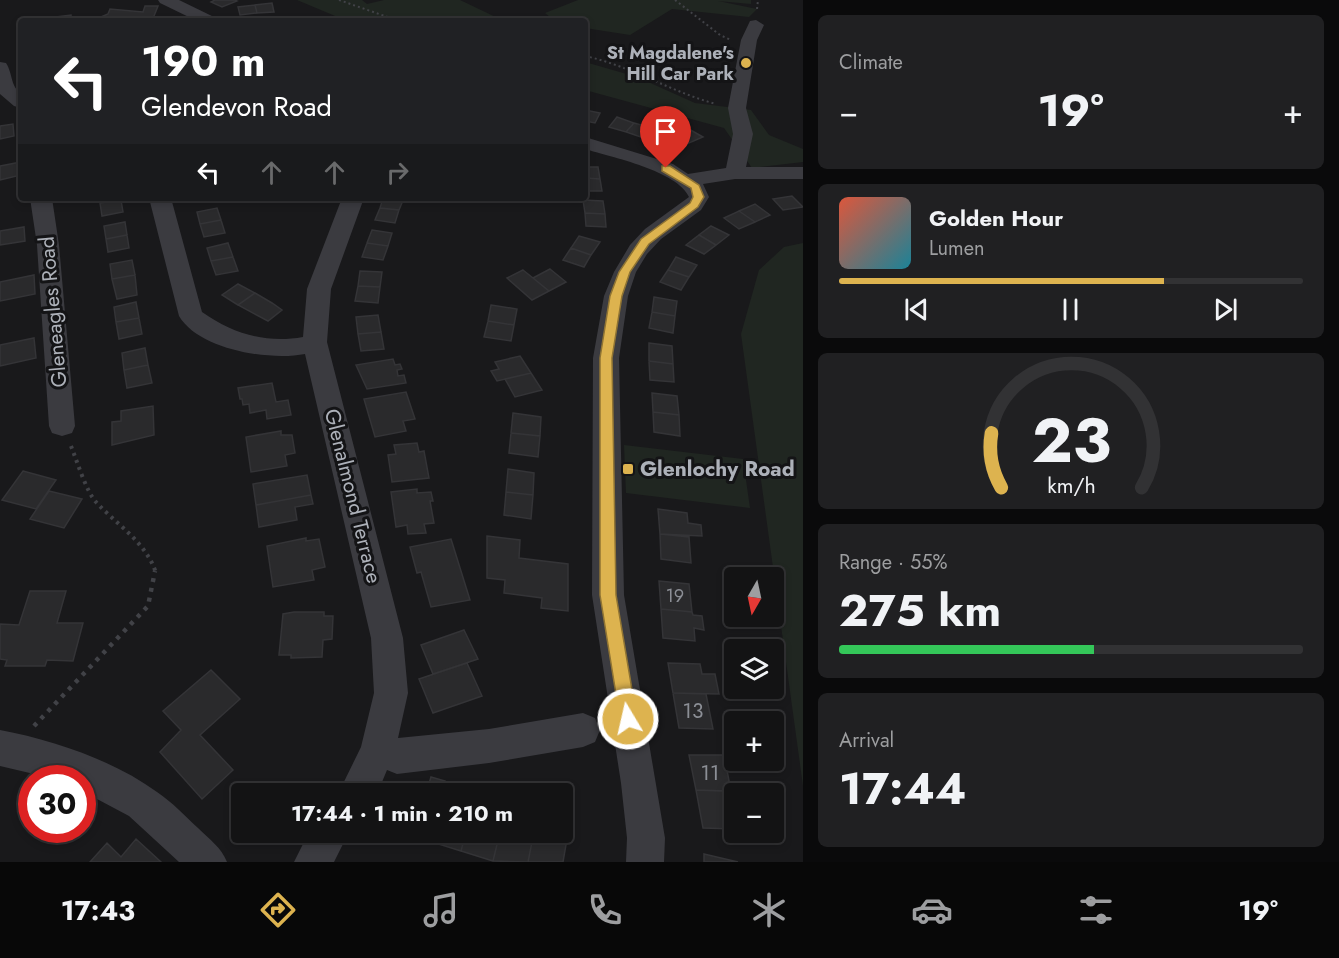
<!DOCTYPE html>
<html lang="en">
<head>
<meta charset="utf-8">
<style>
	body { margin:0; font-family:Jost,sans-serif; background:#202022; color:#f1f3f6; height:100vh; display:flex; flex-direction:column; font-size:22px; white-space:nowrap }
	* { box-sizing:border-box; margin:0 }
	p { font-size:20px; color:#9d9ea0 }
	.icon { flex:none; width:33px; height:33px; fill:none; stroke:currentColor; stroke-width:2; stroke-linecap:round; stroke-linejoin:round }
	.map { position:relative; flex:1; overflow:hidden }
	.panel { display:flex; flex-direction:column; gap:15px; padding:15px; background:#0a0a0b; width:536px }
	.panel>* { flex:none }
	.banner { position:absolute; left:18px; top:18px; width:570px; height:183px; border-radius:6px; box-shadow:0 3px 9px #0003,0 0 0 2px #323234; background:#202124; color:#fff; overflow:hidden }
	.needle { width:39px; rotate:189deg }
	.fabs { position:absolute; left:724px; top:567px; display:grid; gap:12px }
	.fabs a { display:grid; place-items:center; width:60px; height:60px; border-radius:6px; background:#131314; box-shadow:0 3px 9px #0003,0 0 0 2px #323234; font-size:30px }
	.speed { position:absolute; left:18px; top:765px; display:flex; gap:12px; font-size:30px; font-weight:700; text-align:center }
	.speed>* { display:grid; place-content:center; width:78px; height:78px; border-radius:50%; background:#131314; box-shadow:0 3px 9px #0003,0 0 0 2px #323234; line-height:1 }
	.speed .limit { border:9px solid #d22; background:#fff; color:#111 }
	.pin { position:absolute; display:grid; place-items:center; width:51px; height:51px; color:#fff; margin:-62px -26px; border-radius:50% 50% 50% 0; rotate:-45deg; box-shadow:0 0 6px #0007 }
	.pin .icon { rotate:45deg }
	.me { position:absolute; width:66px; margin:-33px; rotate:351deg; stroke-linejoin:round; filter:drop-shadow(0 0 4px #0008) }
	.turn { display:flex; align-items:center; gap:21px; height:126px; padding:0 24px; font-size:27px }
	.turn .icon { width:78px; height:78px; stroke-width:2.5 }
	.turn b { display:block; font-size:42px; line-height:51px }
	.lanes { display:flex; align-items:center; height:57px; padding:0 24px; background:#0003; justify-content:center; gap:30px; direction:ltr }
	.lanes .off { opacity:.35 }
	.big { font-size:45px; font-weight:700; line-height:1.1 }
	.panel .tile { flex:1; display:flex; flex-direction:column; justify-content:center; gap:9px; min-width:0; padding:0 21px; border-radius:9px; background:#202022 }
	.panel .dial { align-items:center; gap:0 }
	.dial svg { height:156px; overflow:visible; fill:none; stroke:#323234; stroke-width:7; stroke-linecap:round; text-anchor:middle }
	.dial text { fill:#f1f3f6; stroke:none }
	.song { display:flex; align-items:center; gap:18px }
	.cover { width:72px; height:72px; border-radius:9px; background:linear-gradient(135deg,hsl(10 70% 55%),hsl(190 70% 35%)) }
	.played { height:6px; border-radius:3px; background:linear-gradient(90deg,#ddb34f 70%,#323234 70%) }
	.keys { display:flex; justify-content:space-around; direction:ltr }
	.heat { display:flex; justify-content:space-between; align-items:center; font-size:33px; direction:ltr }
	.charge { height:9px; border-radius:4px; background:linear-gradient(90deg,#34c759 55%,#323234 0) }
	.trip { position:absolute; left:231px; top:783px; width:342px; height:60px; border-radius:6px; background:#131314; box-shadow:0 3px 9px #0003,0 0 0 2px #323234; font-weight:700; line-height:60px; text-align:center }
	.tab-bar { display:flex; height:96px; justify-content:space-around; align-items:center; background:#080808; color:#9d9ea0 }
	.tab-bar .icon { width:42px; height:42px }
	.tab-bar .current { color:#ddb34f }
	.tab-bar b { font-size:27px; color:#f1f3f6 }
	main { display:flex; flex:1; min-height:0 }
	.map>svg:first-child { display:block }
	.green { fill:#202621 }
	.building { fill:#2a2a2c; stroke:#343437; stroke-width:1.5 }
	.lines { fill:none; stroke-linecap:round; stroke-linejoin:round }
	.path-far2 { stroke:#414247; stroke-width:2; stroke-dasharray:2 3; stroke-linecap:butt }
	.path-far1 { stroke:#414247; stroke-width:4; stroke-dasharray:3 4.5; stroke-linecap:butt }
	.path { stroke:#414247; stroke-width:4.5; stroke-dasharray:4 6; stroke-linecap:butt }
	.minor { fill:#3b3b40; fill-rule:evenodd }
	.route { fill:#ddb34f; stroke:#907433; stroke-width:1.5 }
	.poi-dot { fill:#ddb34f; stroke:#141416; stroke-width:2 }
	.labels { text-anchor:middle; stroke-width:6; stroke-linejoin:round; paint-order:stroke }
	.far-poi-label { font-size:18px; font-weight:bold; fill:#adb1b9; stroke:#141416; text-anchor:end }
	.number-label { font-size:18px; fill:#8c8f96 }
	.street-label { font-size:21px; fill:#adb1b9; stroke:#141416 }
	.poi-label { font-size:21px; font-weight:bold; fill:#adb1b9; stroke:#141416; text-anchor:start }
	.near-number-label { font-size:21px; fill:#8c8f96 }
</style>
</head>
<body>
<main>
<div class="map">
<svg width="804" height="862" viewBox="0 0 804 862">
	<rect width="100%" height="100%" fill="#19191b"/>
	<path class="green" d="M297 0H362L367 4 384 0H460L504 21H347Z
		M578 0H751V4L718 1 757 9 749 17 672 9 630 35 585 28V21H555L545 13Z
		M585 62 637 77 695 103 751 110 769 135 803 149V162L752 168 724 128 585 90Z
		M803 243H804L803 786 741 334 759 270 784 247Z
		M624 445 743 459 750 508 626 493Z"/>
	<path class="building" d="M215 0H235L237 1 222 7 211 2Z
		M272 3 274 12 257 13 255 5Z
		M255 5 257 13 240 15 238 7Z
		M145 6H158L152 21H105L107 18 101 17 108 14 110 9 143 12Z
		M71 15V21H48V18Z
		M585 110 600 113 595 123 585 121Z
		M617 117 634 123 626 132 609 127Z
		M634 123 652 128 644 138 626 132Z
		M13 124 14 136 0 139V126Z
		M687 128 703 137 689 143 674 134Z
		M674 134 689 143 676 149 660 140Z
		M21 162V175L0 180V166Z
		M585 167H598L600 179 585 178Z
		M585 178 600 179 602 191H585Z
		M792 196 803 207 783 210 773 199Z
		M383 198H404L399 210 380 208Z
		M121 200 123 212 102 216 100 203Z
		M583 200 603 201 605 214 585 213Z
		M755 204 770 215 755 222 739 211Z
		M217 208 221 220 200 224 197 212Z
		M380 208 399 210 395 223 375 220Z
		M739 211 755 222 739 229 724 218Z
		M585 213 605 214 606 227 586 226Z
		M221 220 225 233 204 237 200 224Z
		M125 222 127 235 106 239 104 226Z
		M711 226 729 235 716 245 699 235Z
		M24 227 25 241 0 245V231Z
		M372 230 392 233 388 246 367 243Z
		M127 235 129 248 108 252 106 239Z
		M699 235 716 245 704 254 686 245Z
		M579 236 600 242 591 255 571 248Z
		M228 243 233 257 211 261 207 248Z
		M367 243 388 246 383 260 362 257Z
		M571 248 591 255 584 267 563 260Z
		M233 257 238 271 216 275 211 261Z
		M676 257 697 265 689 277 668 270Z
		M132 260 135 275 112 279 110 264Z
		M550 269 566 282 549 291 533 278Z
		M523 270 533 278 549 291 532 300 507 278Z
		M668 270 689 277 681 290 660 282Z
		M360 271 382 272 380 287 358 286Z
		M34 275 35 294 0 301V282Z
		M135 275 137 295 117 299 112 279Z
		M238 284 255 293 238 305 222 295Z
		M358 286 380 287 378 303 355 301Z
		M255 293 272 303 282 310 268 321 238 305Z
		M654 297 677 301 675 316 652 312Z
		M136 302 139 318 116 322 114 307Z
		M491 305 517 309 514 325 488 321Z
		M652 312 675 316 673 333 649 328Z
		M378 315 381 332 358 334 356 317Z
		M139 318 142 334 119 339 116 322Z
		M488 321 514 325 511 341 484 337Z
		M381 332 384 349 361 351 358 334Z
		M34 338 36 358 0 366V345Z
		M649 343 672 346 673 364 649 361Z
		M145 348 148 365 124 370 122 353Z
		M520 356 531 373 497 381 491 371 499 369 495 362Z
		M393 359 395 365 400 364 402 369 397 370 398 376 404 375 406 383 367 389 356 365Z
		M649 361 673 364 674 382 650 380Z
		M148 365 152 383 127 388 124 370Z
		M531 373 542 390 515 397 505 379Z
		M272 383 276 402 288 400 291 415 267 419 266 410 250 413 249 404 243 405 242 399H240L238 388Z
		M406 392 415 419 403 421 406 431 375 437 364 399Z
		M652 393 677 396 679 415 653 412Z
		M153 406 154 435 112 445V422L121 421V411Z
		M653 412 679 415 680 436 654 432Z
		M513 413 541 417 540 436 511 433Z
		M281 431V435H292L295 453 285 455 287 466 251 472 246 437Z
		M511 433 540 436 538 457 509 453Z
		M417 443 419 452 424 451 429 478 392 482 388 455 396 454 394 445Z
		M508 469 534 473 533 495 506 492Z
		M23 471 56 480 36 509 2 500Z
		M307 475 311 495 256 505 253 484Z
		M417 489V493L431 492 433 501H430L434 523 424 524 426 533 408 534 407 525 396 527 391 492Z
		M49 491 82 499 64 528 30 519Z
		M506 492 533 495 531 519 504 515Z
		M311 495 313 504 295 507 297 520 259 527 256 505Z
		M658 509 687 513 688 523 701 525 702 536 660 534Z
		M660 534 689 537 691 563 661 559Z
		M487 536 520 540 519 558 568 564V611L541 608 542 598 504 593 505 580 487 578Z
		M306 538V541L319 539 325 567 312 570 314 580 273 587 267 546Z
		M451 539 470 600 431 607 421 572 417 573 410 547Z
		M659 581 689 584 692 612 661 609Z
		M30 591H66L57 623H83L73 661 47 660 45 666H5L7 660 0 659V624L19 625Z
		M661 609 692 612 693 615 702 616 704 630 694 628 695 641 663 638Z
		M294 612H324V616H333L332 639 323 640 322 657 291 658V655H279L283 614Z
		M464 630 478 659 433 674 421 645Z
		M467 663 482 696 433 713 419 679Z
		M668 663 700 664 702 674H715L719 694 673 693Z
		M211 670 240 699 200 735 233 770 202 799 160 752 181 730 163 711Z
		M673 693 706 694 713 729 679 728Z
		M689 755H724L731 791 696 790Z
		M431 777 445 781 442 794H426Z
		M696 790 746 792 747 794H735V829L703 828Z
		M403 832H431L429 841Z
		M431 832H466L461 851 429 841Z
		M466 832H500L493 861 461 851Z
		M500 832H534L528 862 493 861Z
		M534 832H548L567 839 563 862H528Z
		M136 839 161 862H90L107 843 121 857Z
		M704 854 738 862H704Z"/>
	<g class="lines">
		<path class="path-far2" d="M339 0 399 21
			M675 0 720 35 731 40
			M757 9 758 0
			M585 56C631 66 671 92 716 104"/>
		<path class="path-far1" d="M71 446C77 461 86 491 96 502 117 525 146 542 156 573"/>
		<path class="path" d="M34 726 148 606 155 571"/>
		<path class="minor" d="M158 0H179L216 18 218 21H197L160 3Z
			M756 20 764 25 757 40 746 108 753 134 746 167H804V179H735L703 184 709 197 701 210 661 239 647 254 636 272 628 296 619 358 624 595 665 838 664 862H626L627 838 621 783 592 595 593 358 604 296 614 272 630 245 645 229 689 197C678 171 611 157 585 149V137L673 164 688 174 726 168 733 134 728 108 741 40 750 21Z
			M0 62 6 63C13 74 10 85 21 94V108L14 106 0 94Z
			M30 198H52L59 245 75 426 72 433 62 436 52 433 49 426 37 245Z
			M149 198H171L202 312C232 333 265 344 303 337L307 289 342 198H364L331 289 327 342 403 638 408 693 398 738 489 729 583 713 595 718 600 730 595 742 583 747 489 763 397 774 387 770 377 794H338L361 747 374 693 371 638 305 354C270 361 199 350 179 316Z
			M0 730C53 740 113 760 157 792 172 802 185 816 198 828 210 840 221 847 227 862H179L129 816 82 791V778H51L0 766Z
			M309 832H349L334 862H294Z"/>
	</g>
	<path class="route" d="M662 166H670L699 185 704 197 698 207 649 244 630 272 622 296 612 358 616 595 637 719 635 725 628 728 622 725 620 719 600 595V358L610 296 619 272 641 239 690 203 693 197 691 188 662 171Z"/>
	<g class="poi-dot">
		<circle cx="746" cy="63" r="6"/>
		<rect x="622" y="463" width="12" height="12" rx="3"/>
	</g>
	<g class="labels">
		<g class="far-poi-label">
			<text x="734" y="59">St Magdalene's<tspan x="734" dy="21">Hill Car Park</tspan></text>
		</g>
		<g class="number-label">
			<text x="675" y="602">19</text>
		</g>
		<g class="street-label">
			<text transform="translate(53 312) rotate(-95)" y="7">Gleneagles Road</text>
			<text transform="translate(353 496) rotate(76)" y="7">Glenalmond Terrace</text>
		</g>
		<g class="poi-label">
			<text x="640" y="476">Glenlochy Road</text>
		</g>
		<g class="near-number-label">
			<text x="693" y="718">13</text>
			<text x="710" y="780">11</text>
		</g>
	</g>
</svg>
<div class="fabs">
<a><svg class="needle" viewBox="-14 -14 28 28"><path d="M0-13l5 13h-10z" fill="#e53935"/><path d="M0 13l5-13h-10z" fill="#9d9ea0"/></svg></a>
<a><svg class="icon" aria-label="layers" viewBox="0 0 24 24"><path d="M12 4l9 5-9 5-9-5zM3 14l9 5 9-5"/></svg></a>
<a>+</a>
<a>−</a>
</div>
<div class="speed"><div class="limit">30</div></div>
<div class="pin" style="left:666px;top:168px;background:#d93025"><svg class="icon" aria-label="arrive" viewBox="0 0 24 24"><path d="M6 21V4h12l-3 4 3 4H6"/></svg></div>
<svg class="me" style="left:628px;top:719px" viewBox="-20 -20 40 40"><circle r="17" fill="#ddb34f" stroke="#fff" stroke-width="3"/><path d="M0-11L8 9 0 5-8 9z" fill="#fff"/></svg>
<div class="trip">17:44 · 1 min · 210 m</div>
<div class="banner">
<div class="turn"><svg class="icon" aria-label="left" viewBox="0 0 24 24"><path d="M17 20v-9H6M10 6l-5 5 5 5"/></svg><div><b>190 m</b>Glendevon Road</div></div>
<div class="lanes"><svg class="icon" aria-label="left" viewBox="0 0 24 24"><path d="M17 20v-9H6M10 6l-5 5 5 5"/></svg><svg class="icon off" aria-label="ahead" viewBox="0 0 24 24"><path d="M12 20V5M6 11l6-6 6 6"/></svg><svg class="icon off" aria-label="ahead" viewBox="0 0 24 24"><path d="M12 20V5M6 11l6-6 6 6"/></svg><svg class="icon off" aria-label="right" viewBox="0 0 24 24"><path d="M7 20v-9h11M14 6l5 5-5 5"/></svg></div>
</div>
</div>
<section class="panel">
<div class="tile"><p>Climate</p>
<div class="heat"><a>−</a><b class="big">19°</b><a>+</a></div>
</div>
<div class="tile">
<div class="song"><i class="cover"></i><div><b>Golden Hour</b><p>Lumen</p></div></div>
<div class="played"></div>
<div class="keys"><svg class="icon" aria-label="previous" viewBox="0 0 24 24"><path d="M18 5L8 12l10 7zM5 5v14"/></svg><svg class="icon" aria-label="pause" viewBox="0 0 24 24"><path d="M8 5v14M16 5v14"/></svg><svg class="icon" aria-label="next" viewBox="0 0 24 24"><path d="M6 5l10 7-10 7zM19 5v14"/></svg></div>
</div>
<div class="tile dial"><svg viewBox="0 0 100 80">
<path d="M14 69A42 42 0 1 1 86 69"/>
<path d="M14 69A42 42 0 0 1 9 41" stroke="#ddb34f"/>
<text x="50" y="56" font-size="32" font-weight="700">23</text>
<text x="50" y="72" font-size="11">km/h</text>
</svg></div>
<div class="tile"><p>Range · 55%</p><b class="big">275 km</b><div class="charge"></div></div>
<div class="tile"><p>Arrival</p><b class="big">17:44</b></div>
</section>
</main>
<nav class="tab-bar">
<b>17:43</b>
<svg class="icon current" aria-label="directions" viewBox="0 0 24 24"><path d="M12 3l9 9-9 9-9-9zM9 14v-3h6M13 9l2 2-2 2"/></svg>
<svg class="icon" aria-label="music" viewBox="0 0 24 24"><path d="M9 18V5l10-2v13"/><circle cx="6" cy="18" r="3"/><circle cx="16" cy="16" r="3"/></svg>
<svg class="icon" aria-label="phone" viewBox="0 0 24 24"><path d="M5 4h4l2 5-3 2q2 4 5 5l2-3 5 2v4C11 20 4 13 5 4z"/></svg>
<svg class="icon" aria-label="climate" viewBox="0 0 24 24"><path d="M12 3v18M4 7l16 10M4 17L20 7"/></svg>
<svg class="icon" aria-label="car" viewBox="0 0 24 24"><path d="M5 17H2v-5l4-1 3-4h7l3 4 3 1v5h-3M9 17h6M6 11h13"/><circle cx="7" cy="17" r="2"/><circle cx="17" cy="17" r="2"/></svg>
<svg class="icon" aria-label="filters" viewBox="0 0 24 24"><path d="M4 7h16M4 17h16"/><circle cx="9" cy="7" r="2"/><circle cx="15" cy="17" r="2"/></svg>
<b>19°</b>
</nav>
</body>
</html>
